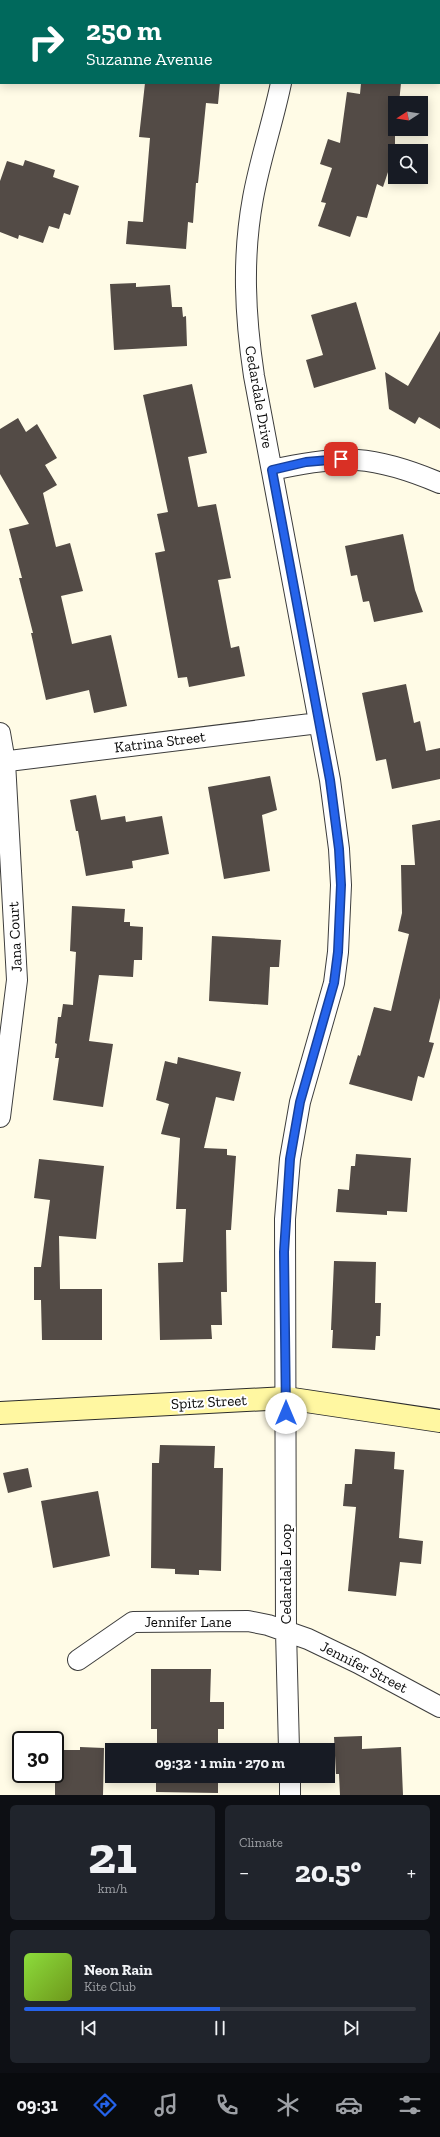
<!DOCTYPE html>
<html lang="en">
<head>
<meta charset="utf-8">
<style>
	body { margin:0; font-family:"Zilla Slab",serif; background:#20242c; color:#f1f3f6; height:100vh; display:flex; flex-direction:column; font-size:15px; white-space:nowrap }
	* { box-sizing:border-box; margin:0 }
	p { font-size:13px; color:#9ea1a6 }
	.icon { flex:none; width:22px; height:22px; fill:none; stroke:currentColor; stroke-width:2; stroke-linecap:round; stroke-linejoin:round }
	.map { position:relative; height:1795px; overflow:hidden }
	.side { display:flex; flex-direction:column; gap:10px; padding:10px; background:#0d0f14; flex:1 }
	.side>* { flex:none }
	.hud { position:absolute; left:0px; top:0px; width:440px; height:84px; box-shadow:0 2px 10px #0003; background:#00695c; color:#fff; overflow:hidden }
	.needle { width:26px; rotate:258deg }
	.buttons { position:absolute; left:388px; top:96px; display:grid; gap:8px }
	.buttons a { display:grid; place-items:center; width:40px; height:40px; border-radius:0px; background:#171b24; box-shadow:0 2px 10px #0003; font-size:20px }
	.speed { position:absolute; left:12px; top:1731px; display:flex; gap:8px; font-size:20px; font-weight:700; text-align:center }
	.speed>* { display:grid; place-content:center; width:52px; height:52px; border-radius:50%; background:#171b24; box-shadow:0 2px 10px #0003; line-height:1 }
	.speed .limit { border:2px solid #111; border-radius:6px; background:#fff; color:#111 }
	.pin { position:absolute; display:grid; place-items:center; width:34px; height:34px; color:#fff; margin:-17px; border-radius:8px; box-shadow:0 2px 6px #0006 }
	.me { position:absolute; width:44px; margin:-22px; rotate:0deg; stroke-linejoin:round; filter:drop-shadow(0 0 3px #0008) }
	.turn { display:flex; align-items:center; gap:14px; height:84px; padding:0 20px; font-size:18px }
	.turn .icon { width:52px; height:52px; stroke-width:2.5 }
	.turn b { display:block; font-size:28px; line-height:34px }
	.big { font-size:30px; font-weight:700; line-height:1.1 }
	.side .widget { flex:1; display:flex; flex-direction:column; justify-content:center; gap:6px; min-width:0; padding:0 14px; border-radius:6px; background:#20242c }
	.side .dial { align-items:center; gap:0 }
	.dial b { font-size:52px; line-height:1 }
	.song { display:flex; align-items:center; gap:12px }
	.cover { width:48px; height:48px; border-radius:6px; background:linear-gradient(135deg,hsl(90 70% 55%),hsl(80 70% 35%)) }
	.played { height:4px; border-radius:2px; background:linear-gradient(90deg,#2563eb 50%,#363941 50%) }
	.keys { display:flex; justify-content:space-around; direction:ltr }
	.heat { display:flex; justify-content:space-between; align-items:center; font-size:22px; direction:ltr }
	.side .tiles { flex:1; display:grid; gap:10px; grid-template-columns:1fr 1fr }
	.widget:last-child { grid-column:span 2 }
	.trip { position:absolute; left:105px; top:1743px; width:230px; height:40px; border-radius:0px; background:#171b24; box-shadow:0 2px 10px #0003; font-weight:700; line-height:40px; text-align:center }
	.menu { display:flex; height:64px; justify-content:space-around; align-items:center; background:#090b0e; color:#9ea1a6 }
	.menu .icon { width:28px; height:28px }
	.menu .active { color:#2563eb }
	.menu b { font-size:18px; color:#f1f3f6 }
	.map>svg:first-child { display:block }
	.building { fill:#534b46 }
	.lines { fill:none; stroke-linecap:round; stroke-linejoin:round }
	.street-casing { stroke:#3d3d3d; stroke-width:22 }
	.secondary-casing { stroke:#2c2c2c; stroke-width:24 }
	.street { stroke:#fff; stroke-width:20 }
	.secondary { stroke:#fff7a1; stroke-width:22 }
	.route-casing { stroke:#184099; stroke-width:10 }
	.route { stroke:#2563eb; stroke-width:7 }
	.labels { text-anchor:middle; stroke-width:4; stroke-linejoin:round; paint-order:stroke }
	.street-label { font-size:15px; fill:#0a0a0a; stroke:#fff }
</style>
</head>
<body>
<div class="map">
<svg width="440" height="1795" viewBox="0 0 440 1795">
	<rect width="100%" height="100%" fill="#fffbe6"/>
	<path class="building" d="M145 83H220L218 104 206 103 198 183H196L193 223 188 222 186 249 126 244 128 221 143 222 150 138 139 137Z
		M361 83H401L399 103H395V151L383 187 377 184 367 218 357 216 350 237 318 226 326 203 321 202 332 168 320 164 328 139 340 143 347 92 360 94Z
		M25 160 55 170 53 177 79 186 70 215 64 213 59 229 49 226 43 243 19 235 18 239 0 232V181L7 161 23 166Z
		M136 283V287L170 285 172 307H182L183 317 186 316 187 346 114 350 110 284Z
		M356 302 376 369 314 388 306 360 323 355 311 315Z
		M440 331V429L419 417 415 424 389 409 385 372 408 386Z
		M192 384 207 453 188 457 198 507 216 504 231 578 218 580 231 648 239 646 245 676 189 687 187 677 178 678 155 553 165 551 157 514 168 512 143 395Z
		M18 418 26 432 37 424 57 458 45 465 57 485 43 493 56 547 70 543 83 591 61 596 72 644 111 635 127 706 94 713 89 690 46 700 31 633H33L19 578H22L9 529 29 524 0 474V429Z
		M403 534 415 590 423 612 374 622 369 601 363 602 357 575 351 576 345 546Z
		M406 684 414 723 420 721 426 751 440 748V779L392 789 386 759 376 761 362 693Z
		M270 776 277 810 262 815 270 871 224 879 208 787Z
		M96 795 101 820 125 816 126 822 162 816 169 854 132 861 133 868 86 876 78 831H76L70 800Z
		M440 820V998L429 1042 434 1043 424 1078 418 1076 412 1101 349 1084 358 1055 360 1056 374 1007 391 1011 409 934 398 931 402 913 401 865H415L412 825Z
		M72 906 125 909 124 922H130V926L143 927 142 960H134L133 977 99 975 89 1041 113 1044 103 1107 53 1100 59 1058H55L57 1044 55 1043 58 1017H61L63 1004 73 1005 76 952 70 951Z
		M212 936 281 940 279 967H270L268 1005 209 1001Z
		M178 1057 241 1072 234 1101 216 1097 204 1148 227 1149V1155L236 1156 231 1230H226L227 1292H221L222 1325H211L212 1339 160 1340 158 1263 183 1262 186 1209H176L180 1138 161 1134 169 1104 156 1100 165 1061 177 1064Z
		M356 1154 411 1158 407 1212 387 1211V1215L336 1212 338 1189 349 1190 351 1166H355Z
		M39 1159 104 1166 96 1239 59 1236 60 1289H102V1340H42L41 1300H34V1267H41L50 1200 34 1198Z
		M334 1261 376 1262 375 1303H381L380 1336H376L375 1350 332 1348 333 1330H331Z
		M160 1445 215 1446 214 1468H223L221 1571 199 1570V1575L175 1574V1569L151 1568 152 1463H159Z
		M355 1449 395 1452 394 1469 404 1470 399 1538 423 1541 421 1564 400 1562 396 1596 348 1591 356 1507 343 1506 345 1484H352Z
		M28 1468 32 1487 8 1493 3 1473Z
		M98 1491 110 1556 53 1568 41 1501Z
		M151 1669H211L210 1702H224V1729H218V1750H157V1729H151Z
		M362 1736V1749L401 1747 403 1795H340L339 1774H336L334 1737Z
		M80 1747 104 1748 103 1795H55V1750H80Z
		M156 1776H218V1793L156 1792Z"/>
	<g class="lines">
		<defs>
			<path id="street" d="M284 0V1
				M148 1 150 0
				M281 83C273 122 260 159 253 198 242 258 245 316 254 376L330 780 339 849 341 885 338 952 334 983 300 1102 290 1159 285 1219 286 1631 289 1750
				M272 470C341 454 374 455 440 483
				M0 733 5 762 17 980 0 1117
				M0 762 319 723
				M78 1660 133 1622 248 1621 268 1625 308 1639 358 1663 440 1707
				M290 1776V1795"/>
			<path id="secondary" d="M0 1413 286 1398 440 1421"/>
		</defs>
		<use href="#street" class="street-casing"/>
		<use href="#secondary" class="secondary-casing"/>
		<use href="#street" class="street"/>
		<use href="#secondary" class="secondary"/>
	</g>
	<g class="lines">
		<defs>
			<path id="route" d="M286 1413 284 1252 290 1159 300 1102 334 983 338 952 341 885 339 849 330 780 272 470 306 462 341 459"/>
		</defs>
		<use href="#route" class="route-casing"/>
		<use href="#route" class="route"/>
	</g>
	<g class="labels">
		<g class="street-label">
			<text transform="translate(259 397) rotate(80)" y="5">Cedardale Drive</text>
			<text transform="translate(160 742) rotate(-7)" y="5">Katrina Street</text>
			<text transform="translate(15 937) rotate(-93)" y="5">Jana Court</text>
			<text transform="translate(209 1402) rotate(-3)" y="5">Spitz Street</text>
			<text transform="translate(286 1574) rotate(-90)" y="5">Cedardale Loop</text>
			<text x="188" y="1627">Jennifer Lane</text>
			<text transform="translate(364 1667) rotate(27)" y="5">Jennifer Street</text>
		</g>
	</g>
</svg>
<div class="buttons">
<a><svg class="needle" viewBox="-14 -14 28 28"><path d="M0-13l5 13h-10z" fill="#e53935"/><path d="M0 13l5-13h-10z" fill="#9ea1a6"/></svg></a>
<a><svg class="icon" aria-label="search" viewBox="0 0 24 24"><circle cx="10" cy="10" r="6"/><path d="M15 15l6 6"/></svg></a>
</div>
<div class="speed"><div class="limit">30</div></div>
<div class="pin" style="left:341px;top:459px;background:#d93025"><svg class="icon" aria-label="arrive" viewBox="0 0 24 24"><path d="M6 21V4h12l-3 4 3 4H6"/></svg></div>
<svg class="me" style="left:286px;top:1413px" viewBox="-20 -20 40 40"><circle r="19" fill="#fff"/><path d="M0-13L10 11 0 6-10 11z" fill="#2563eb"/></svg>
<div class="trip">09:32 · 1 min · 270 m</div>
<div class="hud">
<div class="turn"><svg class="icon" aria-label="right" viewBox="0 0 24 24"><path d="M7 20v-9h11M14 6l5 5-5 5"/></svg><div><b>250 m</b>Suzanne Avenue</div></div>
</div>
</div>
<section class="side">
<div class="tiles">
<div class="widget dial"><b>21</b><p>km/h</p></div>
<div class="widget"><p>Climate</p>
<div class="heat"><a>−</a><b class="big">20.5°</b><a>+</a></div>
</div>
<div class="widget">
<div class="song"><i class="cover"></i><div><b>Neon Rain</b><p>Kite Club</p></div></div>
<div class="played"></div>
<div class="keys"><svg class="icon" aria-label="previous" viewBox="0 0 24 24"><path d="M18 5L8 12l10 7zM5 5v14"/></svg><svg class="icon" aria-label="pause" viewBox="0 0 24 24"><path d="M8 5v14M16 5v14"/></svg><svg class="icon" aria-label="next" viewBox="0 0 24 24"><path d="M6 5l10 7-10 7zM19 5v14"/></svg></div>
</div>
</div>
</section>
<nav class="menu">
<b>09:31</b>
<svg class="icon active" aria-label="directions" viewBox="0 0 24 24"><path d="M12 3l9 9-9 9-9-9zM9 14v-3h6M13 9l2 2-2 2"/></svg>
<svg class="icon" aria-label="music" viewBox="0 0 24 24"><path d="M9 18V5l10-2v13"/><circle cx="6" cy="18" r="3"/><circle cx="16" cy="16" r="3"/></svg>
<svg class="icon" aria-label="phone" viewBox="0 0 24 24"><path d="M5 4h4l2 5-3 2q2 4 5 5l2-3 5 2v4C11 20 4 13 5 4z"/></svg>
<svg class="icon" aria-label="climate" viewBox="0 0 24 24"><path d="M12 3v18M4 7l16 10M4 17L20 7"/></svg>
<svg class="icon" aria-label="car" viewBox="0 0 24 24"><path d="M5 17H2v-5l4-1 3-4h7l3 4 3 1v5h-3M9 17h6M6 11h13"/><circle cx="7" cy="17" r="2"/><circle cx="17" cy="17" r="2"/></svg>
<svg class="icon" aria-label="filters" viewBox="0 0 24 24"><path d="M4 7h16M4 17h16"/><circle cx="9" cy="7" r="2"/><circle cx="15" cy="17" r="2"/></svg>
</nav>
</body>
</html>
